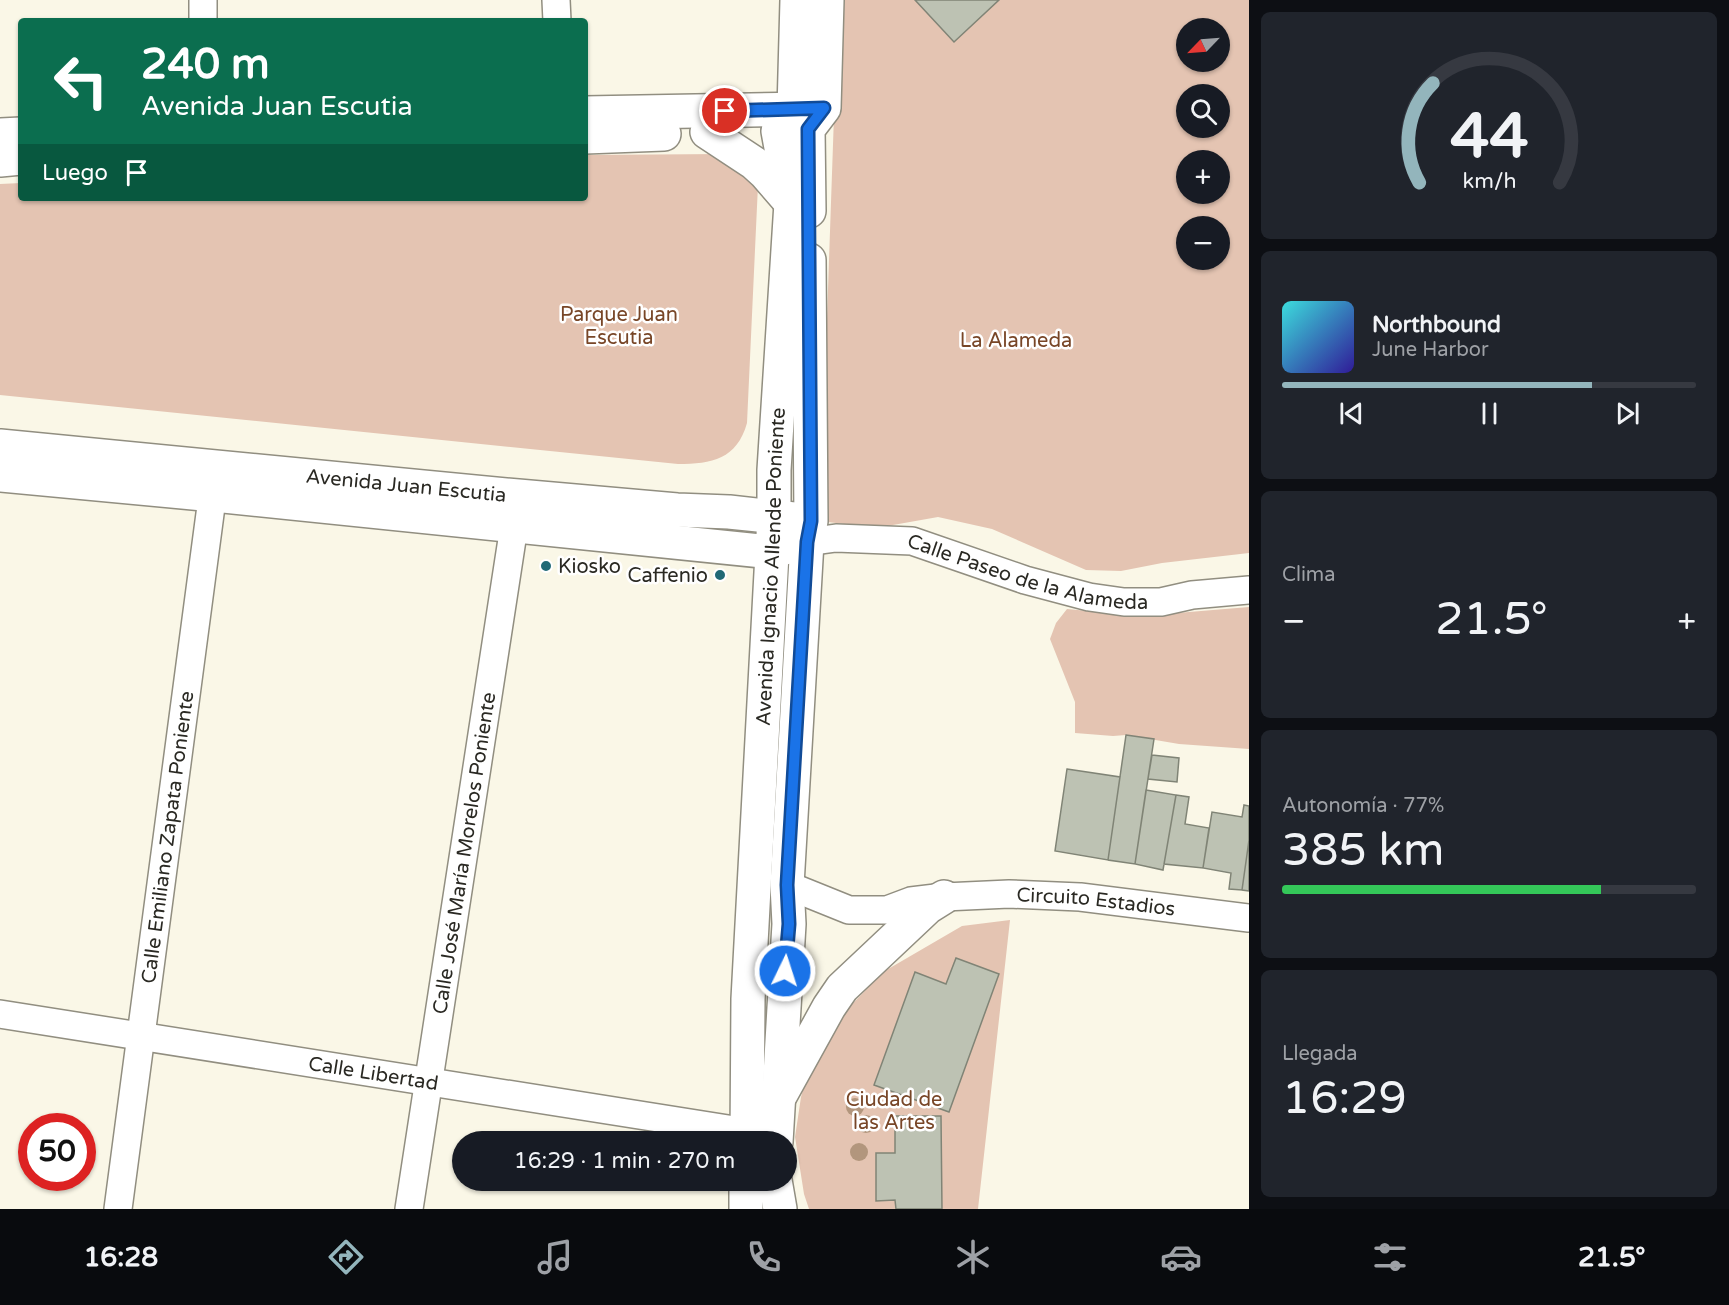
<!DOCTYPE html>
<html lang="es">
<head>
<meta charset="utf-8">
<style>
	body { margin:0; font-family:"Varela Round",sans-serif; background:#20242c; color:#f1f3f6; height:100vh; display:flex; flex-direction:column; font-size:22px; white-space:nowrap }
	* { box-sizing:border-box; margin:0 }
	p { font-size:20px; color:#9ea1a6 }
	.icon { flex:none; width:33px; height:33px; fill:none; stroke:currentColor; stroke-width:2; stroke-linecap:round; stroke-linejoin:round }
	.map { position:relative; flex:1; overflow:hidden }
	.drawer { display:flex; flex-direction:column; gap:12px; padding:12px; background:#0d0f14; width:480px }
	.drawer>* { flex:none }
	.banner { position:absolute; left:18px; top:18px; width:570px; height:183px; border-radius:6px; box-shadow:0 2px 4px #0004; background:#0b6e4f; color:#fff; overflow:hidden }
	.needle { width:39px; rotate:245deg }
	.tools { position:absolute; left:1176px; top:18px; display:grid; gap:12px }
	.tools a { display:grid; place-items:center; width:54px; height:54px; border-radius:50%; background:#171b24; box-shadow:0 2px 4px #0004; font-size:30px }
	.speed { position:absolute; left:18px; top:1113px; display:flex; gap:12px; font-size:30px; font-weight:700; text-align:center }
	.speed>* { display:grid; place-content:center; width:78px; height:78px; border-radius:50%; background:#171b24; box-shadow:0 2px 4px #0004; line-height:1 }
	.speed .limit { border:9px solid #d22; background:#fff; color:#111 }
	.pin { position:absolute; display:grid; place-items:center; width:51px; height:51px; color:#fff; margin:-26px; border:3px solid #fff; border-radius:50%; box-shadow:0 2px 6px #0007 }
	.me { position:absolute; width:66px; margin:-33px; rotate:4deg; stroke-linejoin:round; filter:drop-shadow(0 0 4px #0008) }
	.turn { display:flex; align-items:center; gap:21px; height:126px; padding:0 24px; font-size:27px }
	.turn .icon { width:78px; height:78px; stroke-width:2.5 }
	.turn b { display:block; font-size:42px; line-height:51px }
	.then { display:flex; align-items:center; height:57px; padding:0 24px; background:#0003; gap:12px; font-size:22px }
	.big { font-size:45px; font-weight:600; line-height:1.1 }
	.drawer .widget { flex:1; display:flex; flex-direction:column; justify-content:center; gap:9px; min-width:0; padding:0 21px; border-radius:9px; background:#20242c }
	.drawer .dial { align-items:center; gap:0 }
	.dial svg { height:156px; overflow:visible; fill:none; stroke:#363941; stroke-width:7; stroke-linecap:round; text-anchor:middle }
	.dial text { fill:#f1f3f6; stroke:none }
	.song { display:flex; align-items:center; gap:18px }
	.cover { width:72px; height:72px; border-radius:9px; background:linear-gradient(135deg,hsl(180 70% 55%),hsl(250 70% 35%)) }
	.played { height:6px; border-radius:3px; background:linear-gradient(90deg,#93b5bc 75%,#363941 75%) }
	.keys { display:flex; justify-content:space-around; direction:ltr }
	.heat { display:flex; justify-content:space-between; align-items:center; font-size:33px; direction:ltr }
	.charge { height:9px; border-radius:4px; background:linear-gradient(90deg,#34c759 77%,#363941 0) }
	.trip { position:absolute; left:452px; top:1131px; width:345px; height:60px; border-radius:30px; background:#171b24; box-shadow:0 2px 4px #0004; font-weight:600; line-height:60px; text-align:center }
	.tabs { display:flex; height:96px; justify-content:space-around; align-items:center; background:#090b0e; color:#9ea1a6 }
	.tabs .icon { width:42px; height:42px }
	.tabs .on { color:#93b5bc }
	.tabs b { font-size:27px; color:#f1f3f6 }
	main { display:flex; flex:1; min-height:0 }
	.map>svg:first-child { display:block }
	.green { fill:#e4c4b2; fill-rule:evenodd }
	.building { fill:#bdc2b3; stroke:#808476; stroke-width:1.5 }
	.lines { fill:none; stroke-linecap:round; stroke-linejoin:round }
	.street-casing { stroke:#918e80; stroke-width:30 }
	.secondary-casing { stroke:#918e80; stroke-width:36 }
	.street { stroke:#fff; stroke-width:27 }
	.secondary { stroke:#fff; stroke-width:33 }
	.tree { fill:#b2967d }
	.route-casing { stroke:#114b97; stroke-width:15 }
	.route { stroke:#1a73e8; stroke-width:10 }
	.poi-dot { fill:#206975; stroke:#fff; stroke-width:2 }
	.labels { text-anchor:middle; stroke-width:5; stroke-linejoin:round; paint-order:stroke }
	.park-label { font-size:20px; fill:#784627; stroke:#fff }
	.street-label { font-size:20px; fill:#2a2923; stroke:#fff }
	.poi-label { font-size:20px; fill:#2a2923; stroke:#fff; text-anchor:start }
</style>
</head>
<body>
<main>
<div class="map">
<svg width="1249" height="1209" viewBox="0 0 1249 1209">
	<rect width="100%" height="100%" fill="#faf7e7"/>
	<path class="green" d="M838 0H1249V553L1162 563 1121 571 1086 570 992 529 938 517 876 528 820 521ZM1186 28H1220V62H1186ZM1186 94H1220V128H1186ZM1186 160H1220V194H1186ZM1186 226H1220V260H1186Z
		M723 154 758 185 747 423C737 459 712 464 678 464L0 395V184L21 183V198H585V155Z
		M1249 607V749L1179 744 1126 735 1113 736 1075 733V702L1050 639 1056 623 1067 609 1141 616Z
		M1010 920 978 1209H809L804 1194 795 1137 801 1097 812 1058 835 1022 883 972 962 926Z"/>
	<path class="building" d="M915 0H999L954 42Z
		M1126 735 1154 739 1135 864 1108 860Z
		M1152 755 1179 758 1177 782 1148 779Z
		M1067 769 1120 777 1108 860 1055 851Z
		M1146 790 1176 795 1163 870 1135 864Z
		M1176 795 1189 797 1185 824 1209 828 1203 868 1164 864Z
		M1244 805 1249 806V840L1242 890 1229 889 1231 873 1203 868 1212 812 1242 817Z
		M1249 840V891L1242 890Z
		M956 958 999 974 949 1112 874 1085 915 972 946 984Z
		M895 1116H941L942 1209H896L895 1200 876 1201V1153H895Z"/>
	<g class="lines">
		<defs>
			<g id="street">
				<path d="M203 0V21"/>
				<path d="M556 0 557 21"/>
				<path id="s1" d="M807 542 836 538 912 541 1025 580 1089 597 1124 602H1161L1192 595 1249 590"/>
				<path id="s2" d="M787 885 849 910H887L911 901 944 897 1009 894 1080 897 1249 918"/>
				<path id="s3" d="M0 1014 747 1132"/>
				<path id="s4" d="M118 1209 215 476"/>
				<path id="s5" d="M409 1209 517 507"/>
			</g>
			<g id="secondary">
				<path d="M585 113 810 109"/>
				<path d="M707 132 754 163 765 173 791 203"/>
				<path d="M0 135 21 134"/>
				<path d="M585 137 664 134"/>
				<path d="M0 160 21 158"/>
				<path d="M809 211 808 129 824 108 827 0"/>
				<path id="s6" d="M0 446 518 496 677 510 729 512 794 519"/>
				<path d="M0 475 214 495 771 552 792 546"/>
				<path d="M781 1094 829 1007 842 988 928 907 944 897"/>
				<path id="s7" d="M747 1142 748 999 774 517V470L791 203 778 131 794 110 797 0"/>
				<path d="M776 1142 789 924 787 885 807 542 811 521 809 260"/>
				<path d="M775 1180 780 1209"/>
				<path d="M746 1209V1180"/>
			</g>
		</defs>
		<use href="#street" class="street-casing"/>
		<use href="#secondary" class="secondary-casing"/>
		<use href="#street" class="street"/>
		<use href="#secondary" class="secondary"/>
	</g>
	<g class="tree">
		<circle cx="855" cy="1107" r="9"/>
		<circle cx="866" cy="1124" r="9"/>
		<circle cx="859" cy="1152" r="9"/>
	</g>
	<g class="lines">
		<defs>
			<path id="route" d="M725 111 824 108 808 129 811 521 807 542 787 885 789 924 785 971"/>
		</defs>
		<use href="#route" class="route-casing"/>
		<use href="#route" class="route"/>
	</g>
	<g class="poi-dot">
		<circle cx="546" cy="566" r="6"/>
		<circle cx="720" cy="575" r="6"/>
	</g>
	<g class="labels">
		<g class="park-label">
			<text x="619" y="321">Parque Juan<tspan x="619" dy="23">Escutia</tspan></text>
			<text x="1016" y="347">La Alameda</text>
			<text x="894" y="1106">Ciudad de<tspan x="894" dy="23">las Artes</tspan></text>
		</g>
		<g class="street-label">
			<text dy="7" stroke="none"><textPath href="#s6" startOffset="408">Avenida Juan Escutia</textPath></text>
			<text dy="7" stroke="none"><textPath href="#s7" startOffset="576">Avenida Ignacio Allende Poniente</textPath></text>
			<text dy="7" stroke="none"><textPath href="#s1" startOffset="226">Calle Paseo de la Alameda</textPath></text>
			<text dy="7" stroke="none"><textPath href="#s4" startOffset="375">Calle Emiliano Zapata Poniente</textPath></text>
			<text dy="7" stroke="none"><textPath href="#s5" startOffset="360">Calle José María Morelos Poniente</textPath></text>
			<text dy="7" stroke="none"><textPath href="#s2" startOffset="316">Circuito Estadios</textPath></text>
			<text dy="7" stroke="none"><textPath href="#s3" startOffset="378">Calle Libertad</textPath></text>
		</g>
		<g class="poi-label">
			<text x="558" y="573">Kiosko</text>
			<text x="708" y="582" text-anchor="end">Caffenio</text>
		</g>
	</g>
</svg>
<div class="tools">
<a><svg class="needle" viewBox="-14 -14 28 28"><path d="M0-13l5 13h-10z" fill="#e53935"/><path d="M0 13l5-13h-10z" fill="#9ea1a6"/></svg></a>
<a><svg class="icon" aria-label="search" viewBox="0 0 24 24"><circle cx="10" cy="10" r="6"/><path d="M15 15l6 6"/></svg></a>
<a>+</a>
<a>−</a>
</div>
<div class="speed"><div class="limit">50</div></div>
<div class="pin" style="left:725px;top:111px;background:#d93025"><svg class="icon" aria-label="arrive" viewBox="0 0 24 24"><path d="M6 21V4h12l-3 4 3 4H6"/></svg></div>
<svg class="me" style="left:785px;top:971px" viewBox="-20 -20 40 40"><circle r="17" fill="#1a73e8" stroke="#fff" stroke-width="3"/><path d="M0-11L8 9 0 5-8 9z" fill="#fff"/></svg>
<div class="trip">16:29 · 1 min · 270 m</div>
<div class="banner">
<div class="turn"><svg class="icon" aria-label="left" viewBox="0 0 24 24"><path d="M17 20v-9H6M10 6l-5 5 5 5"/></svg><div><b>240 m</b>Avenida Juan Escutia</div></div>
<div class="then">Luego<svg class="icon" aria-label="arrive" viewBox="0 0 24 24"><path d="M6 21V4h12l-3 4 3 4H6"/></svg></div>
</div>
</div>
<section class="drawer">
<div class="widget dial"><svg viewBox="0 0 100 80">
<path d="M14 69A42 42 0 1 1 86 69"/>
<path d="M14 69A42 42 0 0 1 21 18" stroke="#93b5bc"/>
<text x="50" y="56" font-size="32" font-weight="700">44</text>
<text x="50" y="72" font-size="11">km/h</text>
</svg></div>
<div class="widget">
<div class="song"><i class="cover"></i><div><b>Northbound</b><p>June Harbor</p></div></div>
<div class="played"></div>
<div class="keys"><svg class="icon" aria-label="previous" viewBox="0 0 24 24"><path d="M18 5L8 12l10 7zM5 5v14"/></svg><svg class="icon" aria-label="pause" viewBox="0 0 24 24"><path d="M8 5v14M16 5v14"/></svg><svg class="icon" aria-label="next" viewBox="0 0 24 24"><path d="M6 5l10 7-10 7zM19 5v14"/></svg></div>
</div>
<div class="widget"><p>Clima</p>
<div class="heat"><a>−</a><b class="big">21.5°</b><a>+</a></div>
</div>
<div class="widget"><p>Autonomía · 77%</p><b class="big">385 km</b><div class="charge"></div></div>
<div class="widget"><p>Llegada</p><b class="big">16:29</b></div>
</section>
</main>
<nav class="tabs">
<b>16:28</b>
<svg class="icon on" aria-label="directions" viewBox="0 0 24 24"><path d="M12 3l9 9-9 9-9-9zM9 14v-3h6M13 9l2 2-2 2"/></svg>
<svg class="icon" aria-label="music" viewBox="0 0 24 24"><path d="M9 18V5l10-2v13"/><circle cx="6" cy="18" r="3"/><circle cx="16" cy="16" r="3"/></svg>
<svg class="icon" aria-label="phone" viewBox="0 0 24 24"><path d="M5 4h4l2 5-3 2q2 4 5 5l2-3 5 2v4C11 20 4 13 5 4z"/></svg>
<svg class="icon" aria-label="climate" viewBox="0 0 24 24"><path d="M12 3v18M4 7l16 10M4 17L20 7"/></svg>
<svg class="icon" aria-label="car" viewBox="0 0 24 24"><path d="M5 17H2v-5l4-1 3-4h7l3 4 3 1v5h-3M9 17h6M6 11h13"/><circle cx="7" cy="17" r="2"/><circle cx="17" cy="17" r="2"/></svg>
<svg class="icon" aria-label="filters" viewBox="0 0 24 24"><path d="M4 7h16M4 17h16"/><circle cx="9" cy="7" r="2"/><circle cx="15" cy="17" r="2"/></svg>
<b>21.5°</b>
</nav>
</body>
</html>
